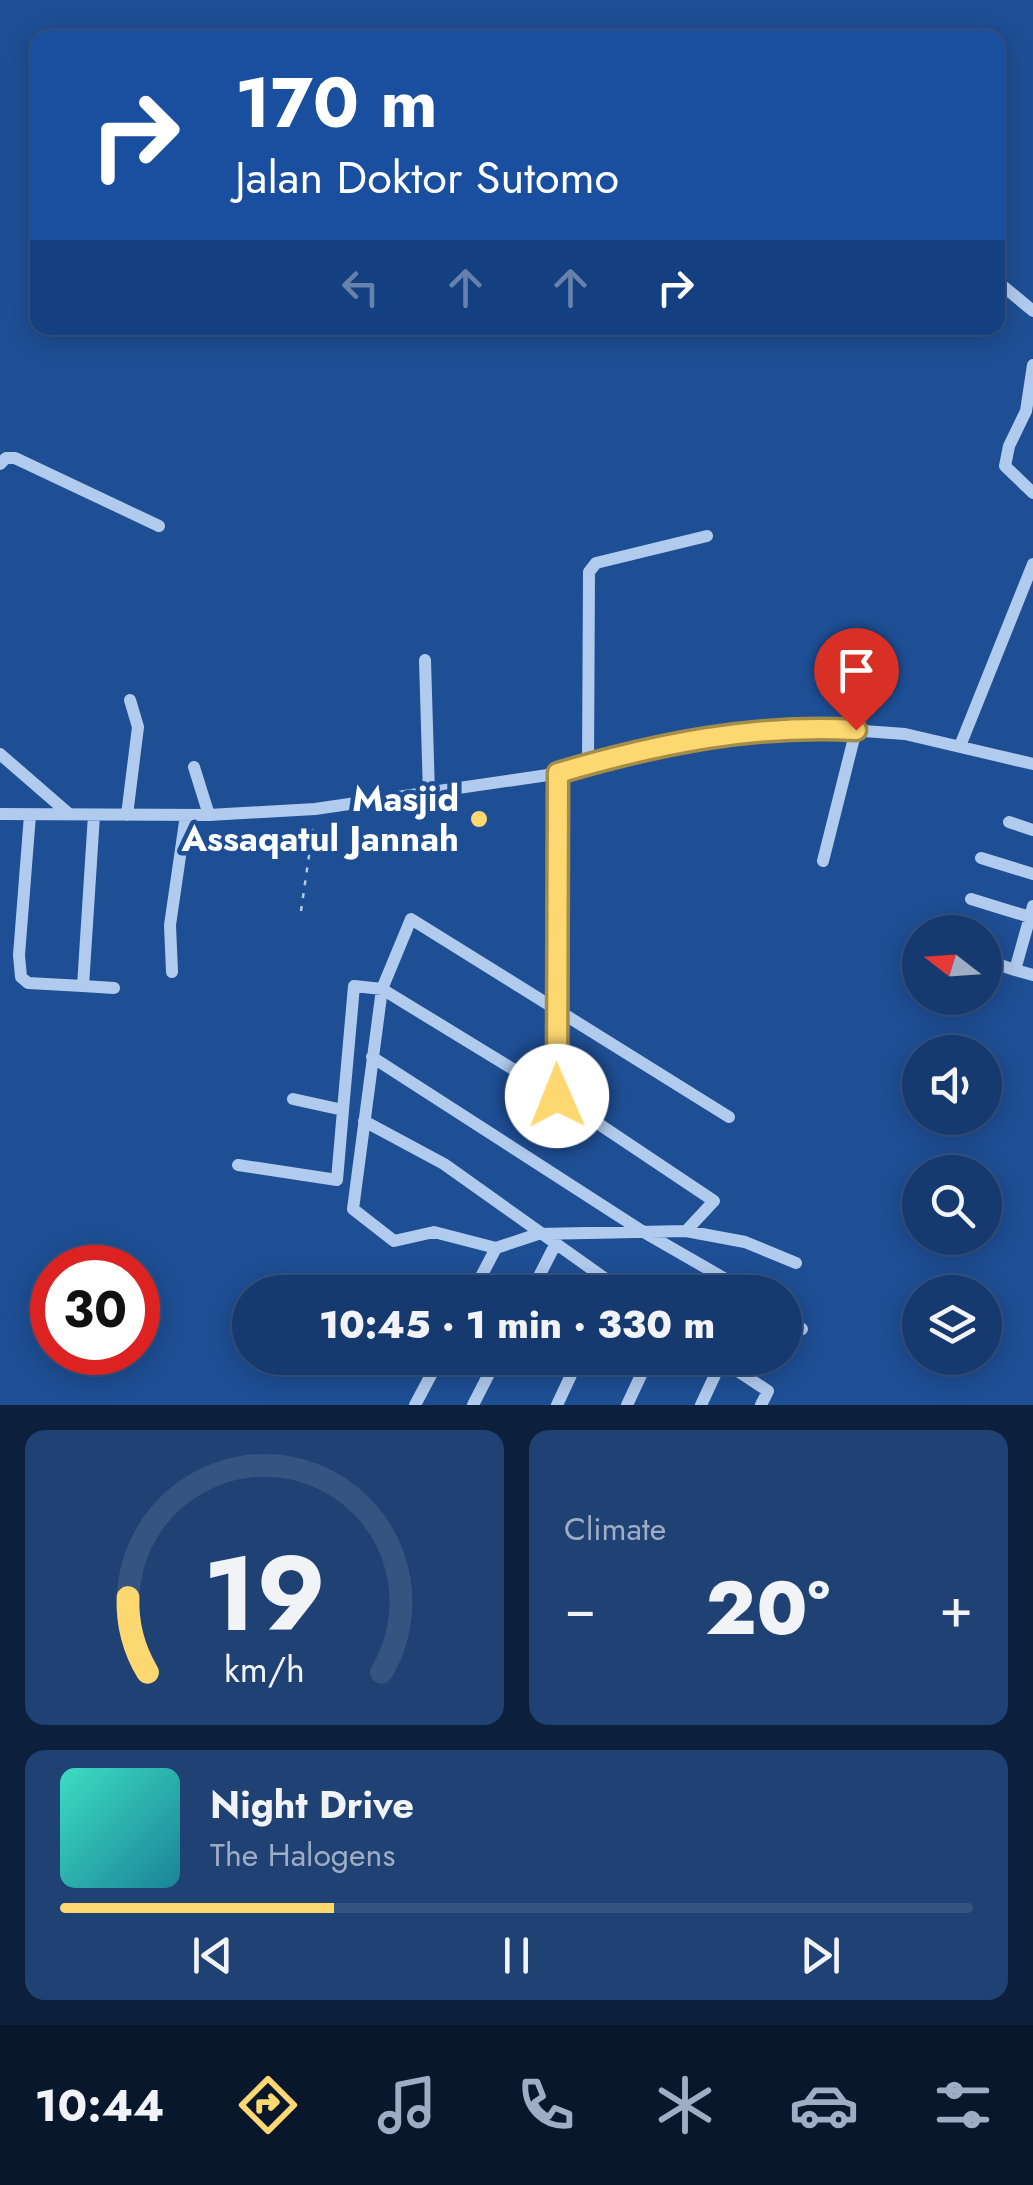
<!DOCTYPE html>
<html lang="en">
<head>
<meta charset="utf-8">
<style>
	body { margin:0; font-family:Jost,sans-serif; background:#1f4174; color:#f1f3f6; height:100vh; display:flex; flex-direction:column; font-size:38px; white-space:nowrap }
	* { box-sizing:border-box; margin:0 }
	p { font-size:32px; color:#9eadc3 }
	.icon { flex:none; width:55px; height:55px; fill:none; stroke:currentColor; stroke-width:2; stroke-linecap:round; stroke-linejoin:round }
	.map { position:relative; height:1405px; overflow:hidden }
	.side { display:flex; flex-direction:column; gap:25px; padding:25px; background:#0c203d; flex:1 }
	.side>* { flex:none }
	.banner { position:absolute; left:30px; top:30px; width:975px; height:305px; border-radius:20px; box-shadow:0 5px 25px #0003,0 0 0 2px #355482; background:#1a4fa0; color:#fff; overflow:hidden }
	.needle { width:65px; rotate:287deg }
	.fabs { position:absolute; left:902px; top:915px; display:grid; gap:20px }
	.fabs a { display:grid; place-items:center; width:100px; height:100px; border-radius:50%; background:#163a6f; box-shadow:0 5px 25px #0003,0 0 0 2px #355482; font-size:50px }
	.speed { position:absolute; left:30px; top:1245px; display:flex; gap:20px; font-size:50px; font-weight:700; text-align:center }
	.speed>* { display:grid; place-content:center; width:130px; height:130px; border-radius:50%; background:#163a6f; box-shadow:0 5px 25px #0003,0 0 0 2px #355482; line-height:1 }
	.speed .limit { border:15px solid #d22; background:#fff; color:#111 }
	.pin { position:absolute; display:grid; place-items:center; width:85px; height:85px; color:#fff; margin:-102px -42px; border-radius:50% 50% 50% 0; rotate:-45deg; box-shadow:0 0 10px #0007 }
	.pin .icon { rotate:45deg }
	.me { position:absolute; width:110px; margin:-55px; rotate:359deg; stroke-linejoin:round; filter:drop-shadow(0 0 8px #0008) }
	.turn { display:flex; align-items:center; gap:35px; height:210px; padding:0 40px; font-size:45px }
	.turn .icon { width:130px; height:130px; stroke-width:2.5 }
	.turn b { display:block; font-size:70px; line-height:85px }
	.lanes { display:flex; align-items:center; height:95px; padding:0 40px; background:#0003; justify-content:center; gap:50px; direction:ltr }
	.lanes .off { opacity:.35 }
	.big { font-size:75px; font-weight:800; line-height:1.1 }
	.side .tile { flex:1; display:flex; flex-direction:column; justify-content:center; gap:15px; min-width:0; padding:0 35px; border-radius:20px; background:#1f4174 }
	.side .dial { align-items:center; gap:0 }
	.dial svg { height:260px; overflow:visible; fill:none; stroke:#355482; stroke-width:7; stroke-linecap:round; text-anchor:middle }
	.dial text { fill:#f1f3f6; stroke:none }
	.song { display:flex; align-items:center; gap:30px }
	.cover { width:120px; height:120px; border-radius:15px; background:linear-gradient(135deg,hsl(170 70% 55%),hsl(190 70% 35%)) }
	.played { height:10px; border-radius:5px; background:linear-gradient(90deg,#fdd871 30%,#355482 30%) }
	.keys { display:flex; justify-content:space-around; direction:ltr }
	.heat { display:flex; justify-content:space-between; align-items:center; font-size:55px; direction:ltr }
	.side .tiles { flex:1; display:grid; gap:25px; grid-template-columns:1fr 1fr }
	.tile:last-child { grid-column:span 2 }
	.trip { position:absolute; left:232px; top:1275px; width:570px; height:100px; border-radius:50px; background:#163a6f; box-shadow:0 5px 25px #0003,0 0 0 2px #355482; font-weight:800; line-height:100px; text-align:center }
	.menu { display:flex; height:160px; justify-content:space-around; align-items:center; background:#09172c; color:#9eadc3 }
	.menu .icon { width:70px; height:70px }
	.menu .on { color:#fdd871 }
	.menu b { font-size:45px; color:#f1f3f6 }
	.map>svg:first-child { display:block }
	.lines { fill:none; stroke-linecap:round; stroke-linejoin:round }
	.path { stroke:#b1cbee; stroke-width:2.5; stroke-dasharray:5 8; stroke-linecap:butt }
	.minor { stroke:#b1cbee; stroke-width:12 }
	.route-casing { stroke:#a48c49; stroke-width:25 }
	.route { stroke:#fdd871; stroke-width:18 }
	.poi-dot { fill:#fdd871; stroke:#1e4e94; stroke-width:4 }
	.labels { text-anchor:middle; stroke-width:9; stroke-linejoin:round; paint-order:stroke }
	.poi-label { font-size:35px; font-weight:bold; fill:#fff; stroke:#1e4e94; text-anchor:end }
</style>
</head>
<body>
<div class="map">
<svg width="1033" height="1405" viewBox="0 0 1033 1405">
	<rect width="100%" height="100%" fill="#1e4e94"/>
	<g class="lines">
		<path class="path" d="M301 911 314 821"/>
		<path class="minor" d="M998 282 1033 311
			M1033 365 1026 411 1009 446 1005 466 1033 493
			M0 464 6 458H15L159 526
			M425 660 429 794
			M960 746 1033 564
			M0 754 68 813
			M588 764 589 572 596 563 707 536
			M194 767 209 815
			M0 814 209 815 315 809 548 775 673 743 753 731 836 729 905 734 1033 764
			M30 815 19 955 21 977 28 983 83 986 94 815
			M127 815 138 727 130 700
			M1009 822 1033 830
			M981 858 1033 874
			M823 861 856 730
			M971 899 1033 918
			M1033 906 1015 970 1033 975
			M985 960 1015 970
			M172 972 170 925 186 815
			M83 986 114 988
			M372 1057 642 1231 748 1292
			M557 1096 558 773
			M293 1099 343 1110 354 986 382 989 557 1096 714 1201 686 1231
			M729 1117 411 919 382 989 353 1209 394 1241 434 1232 496 1248 538 1234 686 1231 745 1242 796 1263
			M364 1121 444 1164 624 1292
			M238 1165 337 1180 343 1110
			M473 1292 496 1248
			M531 1292 555 1245
			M785 1317 802 1329
			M718 1358 768 1391 761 1405
			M415 1405 440 1358
			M473 1405 497 1358
			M557 1405 579 1358
			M627 1405 649 1358
			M701 1405 722 1360"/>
	</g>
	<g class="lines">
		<defs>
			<path id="route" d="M557 1096 558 773C656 744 754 724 856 730"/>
		</defs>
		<use href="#route" class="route-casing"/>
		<use href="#route" class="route"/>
	</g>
	<circle class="poi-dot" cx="479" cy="819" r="10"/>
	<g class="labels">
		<g class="poi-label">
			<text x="459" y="811">Masjid<tspan x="459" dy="40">Assaqatul Jannah</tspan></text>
		</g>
	</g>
</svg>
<div class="fabs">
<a><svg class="needle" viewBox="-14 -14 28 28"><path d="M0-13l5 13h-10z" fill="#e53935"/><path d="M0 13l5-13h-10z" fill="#9eadc3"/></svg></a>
<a><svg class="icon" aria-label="sound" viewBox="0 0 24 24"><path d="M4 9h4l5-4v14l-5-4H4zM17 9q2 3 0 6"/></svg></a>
<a><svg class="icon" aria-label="search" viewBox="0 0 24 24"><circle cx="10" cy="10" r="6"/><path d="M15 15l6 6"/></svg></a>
<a><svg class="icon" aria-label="layers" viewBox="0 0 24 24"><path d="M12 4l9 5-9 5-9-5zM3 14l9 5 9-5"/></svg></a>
</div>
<div class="speed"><div class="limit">30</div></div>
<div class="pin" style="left:856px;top:730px;background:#d93025"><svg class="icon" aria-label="arrive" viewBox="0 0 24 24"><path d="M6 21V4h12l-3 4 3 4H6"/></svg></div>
<svg class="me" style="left:557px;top:1096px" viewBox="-20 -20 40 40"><circle r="19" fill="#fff"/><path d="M0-13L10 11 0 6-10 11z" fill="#fdd871"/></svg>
<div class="trip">10:45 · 1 min · 330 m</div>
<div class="banner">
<div class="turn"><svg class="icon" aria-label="right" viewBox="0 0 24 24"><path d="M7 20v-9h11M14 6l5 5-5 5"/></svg><div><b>170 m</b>Jalan Doktor Sutomo</div></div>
<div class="lanes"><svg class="icon off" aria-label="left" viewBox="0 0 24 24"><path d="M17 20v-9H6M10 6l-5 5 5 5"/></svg><svg class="icon off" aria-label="ahead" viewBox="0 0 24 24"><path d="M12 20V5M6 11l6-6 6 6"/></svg><svg class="icon off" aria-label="ahead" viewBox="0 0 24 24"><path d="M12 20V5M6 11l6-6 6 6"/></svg><svg class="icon" aria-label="right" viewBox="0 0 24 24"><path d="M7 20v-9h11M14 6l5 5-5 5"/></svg></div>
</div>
</div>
<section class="side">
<div class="tiles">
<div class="tile dial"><svg viewBox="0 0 100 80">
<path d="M14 69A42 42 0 1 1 86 69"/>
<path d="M14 69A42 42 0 0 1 8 46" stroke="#fdd871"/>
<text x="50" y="56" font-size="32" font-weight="700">19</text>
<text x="50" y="72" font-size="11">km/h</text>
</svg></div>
<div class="tile"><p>Climate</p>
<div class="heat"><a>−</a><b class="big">20°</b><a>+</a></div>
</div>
<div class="tile">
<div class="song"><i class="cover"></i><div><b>Night Drive</b><p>The Halogens</p></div></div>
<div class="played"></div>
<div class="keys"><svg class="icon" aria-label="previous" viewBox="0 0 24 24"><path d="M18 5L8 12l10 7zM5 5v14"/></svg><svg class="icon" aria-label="pause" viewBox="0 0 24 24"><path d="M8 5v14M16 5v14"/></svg><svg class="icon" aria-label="next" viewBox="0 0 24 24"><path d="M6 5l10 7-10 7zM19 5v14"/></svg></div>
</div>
</div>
</section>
<nav class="menu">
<b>10:44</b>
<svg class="icon on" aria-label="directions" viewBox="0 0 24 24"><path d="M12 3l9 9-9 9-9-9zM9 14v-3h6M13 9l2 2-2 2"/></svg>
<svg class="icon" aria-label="music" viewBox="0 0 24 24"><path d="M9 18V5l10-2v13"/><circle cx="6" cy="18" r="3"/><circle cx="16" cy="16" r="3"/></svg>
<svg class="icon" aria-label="phone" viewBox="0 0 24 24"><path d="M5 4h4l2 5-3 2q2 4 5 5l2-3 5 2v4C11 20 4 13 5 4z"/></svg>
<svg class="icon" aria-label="climate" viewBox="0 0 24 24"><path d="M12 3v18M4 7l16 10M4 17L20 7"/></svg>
<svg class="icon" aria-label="car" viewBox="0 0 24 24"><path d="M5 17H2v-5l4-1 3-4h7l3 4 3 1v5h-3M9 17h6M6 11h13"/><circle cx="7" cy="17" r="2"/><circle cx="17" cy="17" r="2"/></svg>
<svg class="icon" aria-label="filters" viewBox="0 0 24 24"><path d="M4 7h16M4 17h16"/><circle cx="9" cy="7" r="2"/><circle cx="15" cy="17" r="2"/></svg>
</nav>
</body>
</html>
